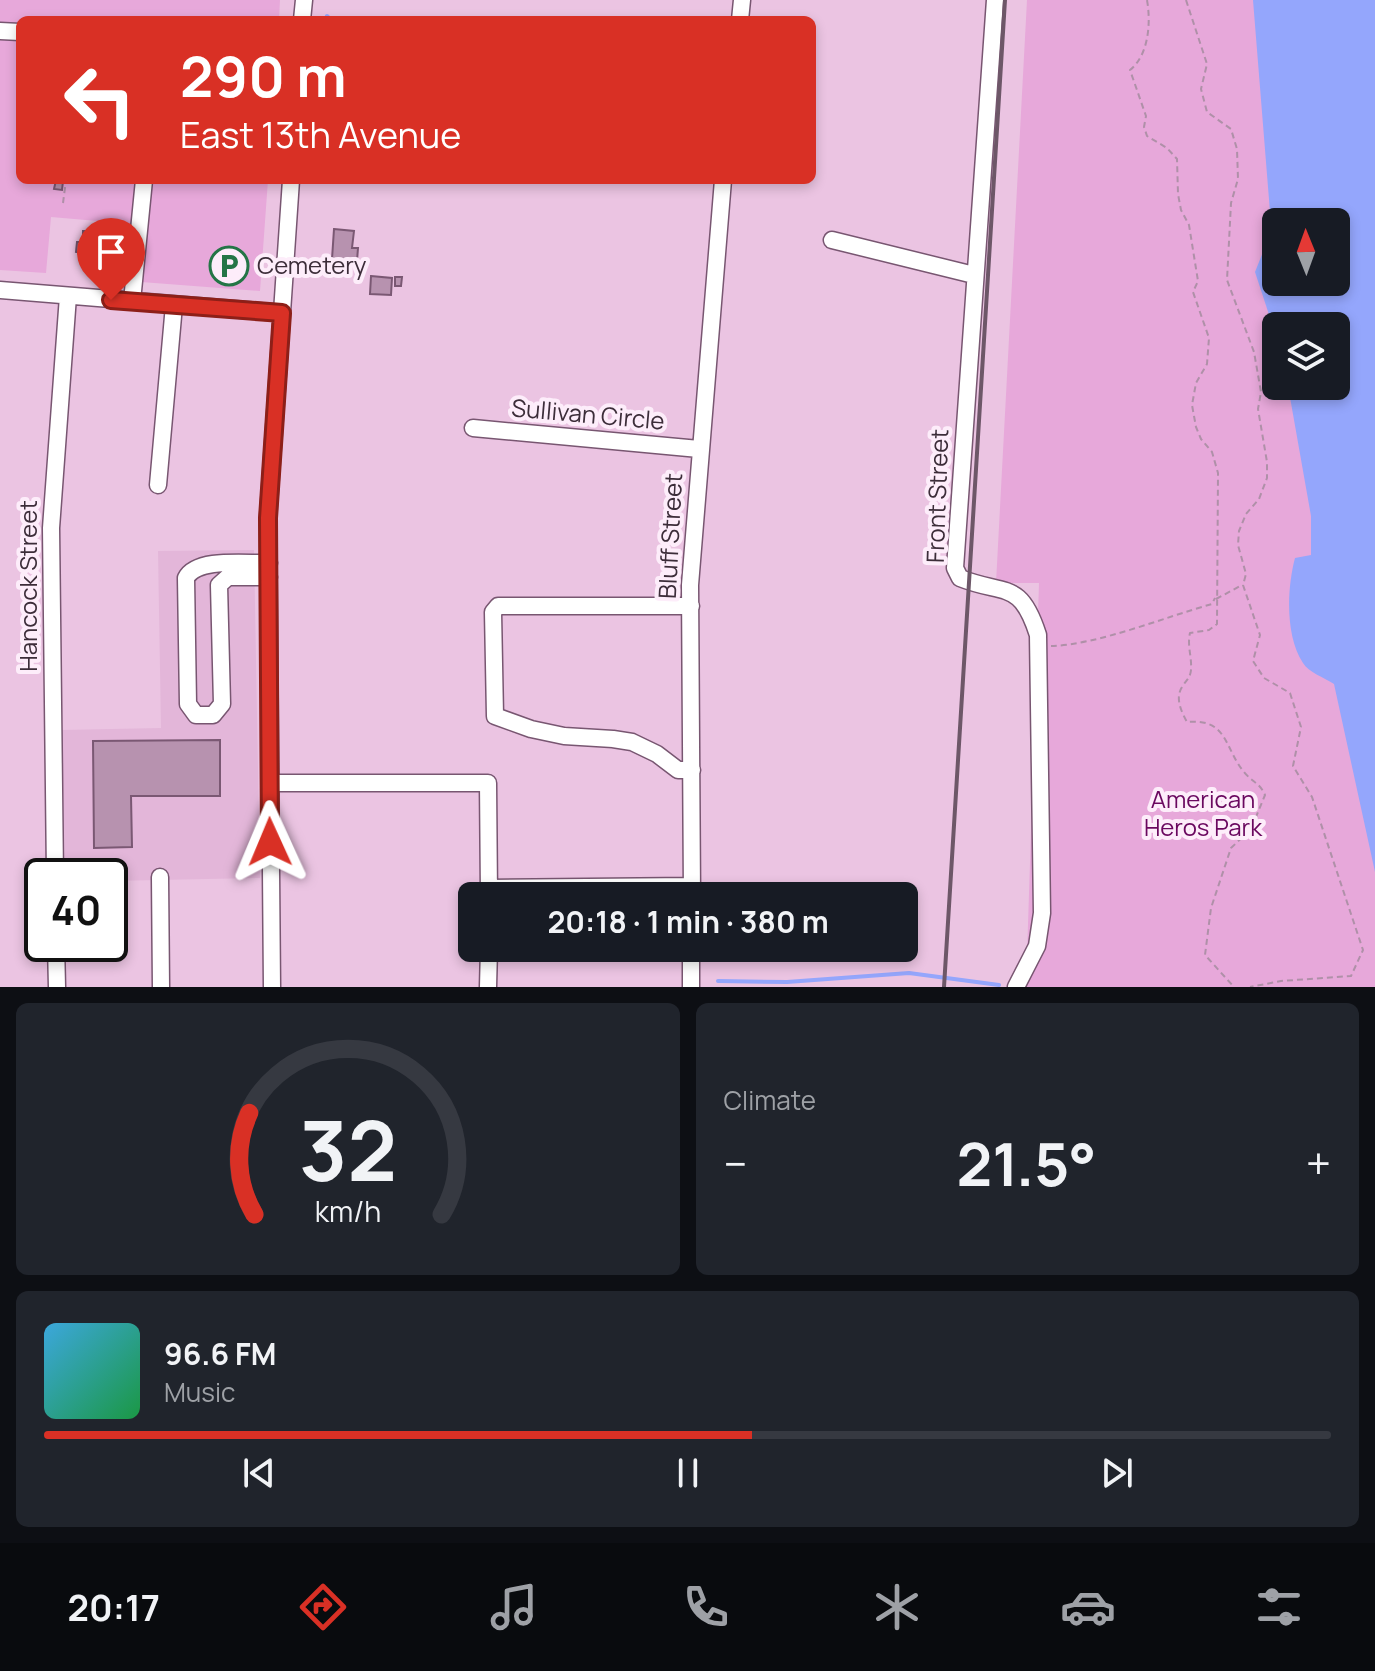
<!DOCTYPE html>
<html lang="en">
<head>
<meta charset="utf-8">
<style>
	body { margin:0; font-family:Manrope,sans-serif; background:#20242c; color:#f1f3f6; height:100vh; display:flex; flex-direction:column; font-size:30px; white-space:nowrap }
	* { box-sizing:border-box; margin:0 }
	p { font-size:26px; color:#9ea1a6 }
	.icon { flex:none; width:44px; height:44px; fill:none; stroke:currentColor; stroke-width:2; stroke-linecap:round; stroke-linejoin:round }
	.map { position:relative; height:987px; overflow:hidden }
	.panel { display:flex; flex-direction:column; gap:16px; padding:16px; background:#0d0f14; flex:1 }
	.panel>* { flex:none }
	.hud { position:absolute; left:16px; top:16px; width:800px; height:168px; border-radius:12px; box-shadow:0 4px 12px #0003; background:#d93025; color:#fff; overflow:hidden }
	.needle { width:52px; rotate:359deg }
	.buttons { position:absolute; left:1262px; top:208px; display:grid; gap:16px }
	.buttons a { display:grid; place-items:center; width:88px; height:88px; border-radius:12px; background:#171b24; box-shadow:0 4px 12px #0003; font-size:40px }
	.speed { position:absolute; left:24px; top:858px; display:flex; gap:16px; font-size:40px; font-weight:700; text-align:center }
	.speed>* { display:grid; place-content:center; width:104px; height:104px; border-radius:50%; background:#171b24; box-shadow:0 4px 12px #0003; line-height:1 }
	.speed .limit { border:4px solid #111; border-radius:12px; background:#fff; color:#111 }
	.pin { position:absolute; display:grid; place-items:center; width:68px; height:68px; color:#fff; margin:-82px -34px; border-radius:50% 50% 50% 0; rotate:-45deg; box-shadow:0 0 8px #0007 }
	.pin .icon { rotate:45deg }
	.me { position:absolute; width:88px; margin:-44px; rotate:359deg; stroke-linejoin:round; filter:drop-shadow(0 0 6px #0008) }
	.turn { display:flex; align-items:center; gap:28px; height:168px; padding:0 32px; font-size:36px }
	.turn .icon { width:104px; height:104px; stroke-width:2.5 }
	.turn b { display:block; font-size:56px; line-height:68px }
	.big { font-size:60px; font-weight:700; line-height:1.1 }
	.panel .tile { flex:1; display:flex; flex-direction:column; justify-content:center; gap:12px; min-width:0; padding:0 28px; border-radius:12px; background:#20242c }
	.panel .dial { align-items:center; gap:0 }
	.dial svg { height:208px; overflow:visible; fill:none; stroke:#363941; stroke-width:7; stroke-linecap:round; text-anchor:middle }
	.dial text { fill:#f1f3f6; stroke:none }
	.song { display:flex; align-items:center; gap:24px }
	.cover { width:96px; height:96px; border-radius:12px; background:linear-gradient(135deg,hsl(200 70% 55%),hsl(140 70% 35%)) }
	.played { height:8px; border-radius:4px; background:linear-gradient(90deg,#d93025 55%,#363941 55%) }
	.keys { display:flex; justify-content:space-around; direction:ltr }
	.heat { display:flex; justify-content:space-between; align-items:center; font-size:44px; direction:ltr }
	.panel .tiles { flex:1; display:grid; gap:16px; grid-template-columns:1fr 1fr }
	.tile:last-child { grid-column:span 2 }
	.trip { position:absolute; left:458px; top:882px; width:460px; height:80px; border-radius:12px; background:#171b24; box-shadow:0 4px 12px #0003; font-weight:700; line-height:80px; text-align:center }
	.tab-bar { display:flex; height:128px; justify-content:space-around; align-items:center; background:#090b0e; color:#9ea1a6 }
	.tab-bar .icon { width:56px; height:56px }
	.tab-bar .on { color:#d93025 }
	.tab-bar b { font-size:36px; color:#f1f3f6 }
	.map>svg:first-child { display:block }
	.built { fill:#e3b6d9 }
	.green { fill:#e7a8da }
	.water { fill:#94a6fc; fill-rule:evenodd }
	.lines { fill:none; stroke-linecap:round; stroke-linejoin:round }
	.stream { stroke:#94a6fc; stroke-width:4 }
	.building { fill:#b792af; stroke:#7a5873; stroke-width:2 }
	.minor-casing { stroke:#785671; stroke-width:19 }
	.path { stroke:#af90a8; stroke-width:2; stroke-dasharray:6 4; stroke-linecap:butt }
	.minor { stroke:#fff; stroke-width:16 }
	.rail { stroke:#6d5768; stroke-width:4 }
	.route-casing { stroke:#8d1f18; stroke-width:20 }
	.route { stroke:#d93025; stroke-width:14 }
	.labels { text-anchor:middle; stroke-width:8; stroke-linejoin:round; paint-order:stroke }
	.poi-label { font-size:24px; fill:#3c2d39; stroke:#fdedfa; text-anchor:start }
	.street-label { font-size:24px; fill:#3c2d39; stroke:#fdedfa }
	.park-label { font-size:24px; fill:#6a085f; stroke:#fdedfa }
</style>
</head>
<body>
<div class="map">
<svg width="1375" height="987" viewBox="0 0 1375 987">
	<rect width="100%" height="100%" fill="#ebc4e2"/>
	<path class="built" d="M254 550 260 878 110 881V876H65L62 730 161 728 158 551Z"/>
	<path class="green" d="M0 0H280L279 20H20V180H268L260 291 128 281 132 224 51 217 46 273 0 270Z
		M1027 0H1288L1276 222V386H1326L1375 406V987H1026L1039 583H996Z"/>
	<path class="water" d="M1253 0H1375V872L1334 684C1325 678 1308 672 1303 663 1285 636 1287 588 1295 558L1311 555V516L1288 386H1336V326H1276V336L1255 272 1267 242 1270 212ZM1276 222H1336V282H1276Z"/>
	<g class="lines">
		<path class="stream" d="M327 16 331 20
			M718 981 787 982 909 973 999 985"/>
	</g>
	<path class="building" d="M56 180 63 181 62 190 54 189Z
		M334 229 354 231 352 248H358L357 261 332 259Z
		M83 231 102 232 99 268 82 267 83 253 76 252 77 242H83Z
		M371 276 392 278 391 295 370 294Z
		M395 277H402L401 286H395Z
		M220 740V796H131L132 847 94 848 93 741Z"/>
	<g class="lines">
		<defs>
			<path id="minor" d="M995 0 955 568 960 578C1005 596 1020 579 1038 635L1042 913 1037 946 1016 987
				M302 20 304 0
				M740 20 742 0
				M0 31 20 32
				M832 240 974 275
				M0 290 282 313
				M132 301 144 180
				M473 428 699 449
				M158 485 174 305
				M269 563C247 564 197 557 186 578L188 704 196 715H213L222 704 219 585 228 577H269
				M691 606H498L493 612 495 716 531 729 564 736 613 739 632 742 657 754 678 770H692
				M270 783H488L489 896
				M55 876 51 528 68 296
				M160 877 161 987
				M489 888 692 886
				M692 896 690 585 723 180
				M56 944 57 987
				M272 987 268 518 291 180
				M488 987 489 948
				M691 987V948"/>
		</defs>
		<use href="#minor" class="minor-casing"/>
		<path class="path" d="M1147 0C1151 22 1149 55 1130 70L1146 116 1144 127 1147 136 1167 148 1177 159 1178 194 1181 210 1189 225 1198 281 1193 292 1209 338 1207 364 1196 383 1192 405 1196 427 1201 439 1212 452 1218 473 1217 624 1209 630 1190 633C1187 646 1192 657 1191 670 1190 679 1186 680 1182 687 1175 698 1181 711 1187 722 1228 718 1224 748 1244 772 1252 782 1260 783 1265 795L1251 829 1231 848 1211 908 1205 955 1234 987
			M1186 0 1207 64 1201 89 1207 112 1231 129 1237 149 1238 179 1231 203 1227 280 1254 352 1261 392 1258 409 1267 462V478L1259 499 1246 514 1239 531 1238 545 1246 574 1243 585 1260 635 1253 661 1264 678 1290 693 1301 727 1293 766 1312 797 1363 950 1351 976 1281 981 1250 987
			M63 203 66 180
			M1216 599 1242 585
			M1051 646C1097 645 1165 617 1212 604L1215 598"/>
		<use href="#minor" class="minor"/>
		<path class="rail" d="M944 987 1005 0"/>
	</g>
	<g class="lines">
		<defs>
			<path id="route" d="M111 300 282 313 268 518 270 842"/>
		</defs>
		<use href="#route" class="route-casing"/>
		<use href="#route" class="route"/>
	</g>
	<defs>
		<symbol id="parking-ring" viewBox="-11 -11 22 22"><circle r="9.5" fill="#fdedfa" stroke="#247546" stroke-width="1.5"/><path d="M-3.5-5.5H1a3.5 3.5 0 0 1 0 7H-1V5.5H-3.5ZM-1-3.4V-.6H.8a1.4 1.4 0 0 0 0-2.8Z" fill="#247546"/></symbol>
	</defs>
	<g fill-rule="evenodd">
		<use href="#parking-ring" x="207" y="244" width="44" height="44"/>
	</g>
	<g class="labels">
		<g class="poi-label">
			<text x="257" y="274">Cemetery</text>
		</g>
		<g class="street-label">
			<text transform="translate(588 415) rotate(5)" y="8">Sullivan Circle</text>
			<text transform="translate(938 496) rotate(-88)" y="8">Front Street</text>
			<text transform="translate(671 536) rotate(-87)" y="8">Bluff Street</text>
			<text transform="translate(29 586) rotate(-90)" y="8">Hancock Street</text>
		</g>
		<g class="park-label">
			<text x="1203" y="808">American<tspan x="1203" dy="28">Heros Park</tspan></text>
		</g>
	</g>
</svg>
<div class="buttons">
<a><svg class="needle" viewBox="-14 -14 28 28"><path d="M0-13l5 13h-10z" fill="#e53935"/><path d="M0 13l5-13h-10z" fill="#9ea1a6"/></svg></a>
<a><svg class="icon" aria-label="layers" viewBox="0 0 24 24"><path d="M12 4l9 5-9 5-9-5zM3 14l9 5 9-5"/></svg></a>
</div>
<div class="speed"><div class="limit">40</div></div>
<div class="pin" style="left:111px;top:300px;background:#d93025"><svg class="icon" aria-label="arrive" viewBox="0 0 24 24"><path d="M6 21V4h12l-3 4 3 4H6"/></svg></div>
<svg class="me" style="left:270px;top:842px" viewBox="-20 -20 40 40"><path d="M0-17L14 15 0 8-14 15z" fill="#d93025" stroke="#fff" stroke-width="4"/></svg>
<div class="trip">20:18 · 1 min · 380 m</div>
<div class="hud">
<div class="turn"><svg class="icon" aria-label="left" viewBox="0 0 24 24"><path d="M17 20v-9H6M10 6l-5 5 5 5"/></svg><div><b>290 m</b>East 13th Avenue</div></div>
</div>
</div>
<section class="panel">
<div class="tiles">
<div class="tile dial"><svg viewBox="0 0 100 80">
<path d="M14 69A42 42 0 1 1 86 69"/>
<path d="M14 69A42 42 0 0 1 12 30" stroke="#d93025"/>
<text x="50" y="56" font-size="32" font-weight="700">32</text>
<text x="50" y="72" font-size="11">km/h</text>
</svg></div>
<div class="tile"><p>Climate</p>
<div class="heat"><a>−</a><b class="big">21.5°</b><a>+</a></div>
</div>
<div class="tile">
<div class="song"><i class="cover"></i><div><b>96.6 FM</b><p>Music</p></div></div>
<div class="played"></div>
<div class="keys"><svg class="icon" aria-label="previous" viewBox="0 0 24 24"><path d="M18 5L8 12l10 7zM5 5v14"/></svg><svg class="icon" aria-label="pause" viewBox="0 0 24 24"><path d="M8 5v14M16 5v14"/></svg><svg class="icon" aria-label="next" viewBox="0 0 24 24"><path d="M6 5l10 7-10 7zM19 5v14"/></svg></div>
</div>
</div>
</section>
<nav class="tab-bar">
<b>20:17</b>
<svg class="icon on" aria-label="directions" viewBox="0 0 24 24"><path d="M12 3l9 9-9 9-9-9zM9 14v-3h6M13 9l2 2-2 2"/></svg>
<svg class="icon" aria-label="music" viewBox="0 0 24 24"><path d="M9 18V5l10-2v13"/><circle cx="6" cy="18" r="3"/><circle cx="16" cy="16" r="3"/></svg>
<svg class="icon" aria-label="phone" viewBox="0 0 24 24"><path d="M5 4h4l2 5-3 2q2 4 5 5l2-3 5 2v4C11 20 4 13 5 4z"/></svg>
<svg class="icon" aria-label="climate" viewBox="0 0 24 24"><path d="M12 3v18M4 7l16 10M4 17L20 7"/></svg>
<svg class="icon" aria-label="car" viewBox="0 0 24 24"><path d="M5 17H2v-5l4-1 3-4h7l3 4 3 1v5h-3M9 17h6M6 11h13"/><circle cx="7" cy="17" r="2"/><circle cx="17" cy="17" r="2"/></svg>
<svg class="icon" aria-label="filters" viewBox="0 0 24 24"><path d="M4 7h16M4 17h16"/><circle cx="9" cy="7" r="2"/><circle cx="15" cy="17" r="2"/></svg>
</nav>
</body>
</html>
